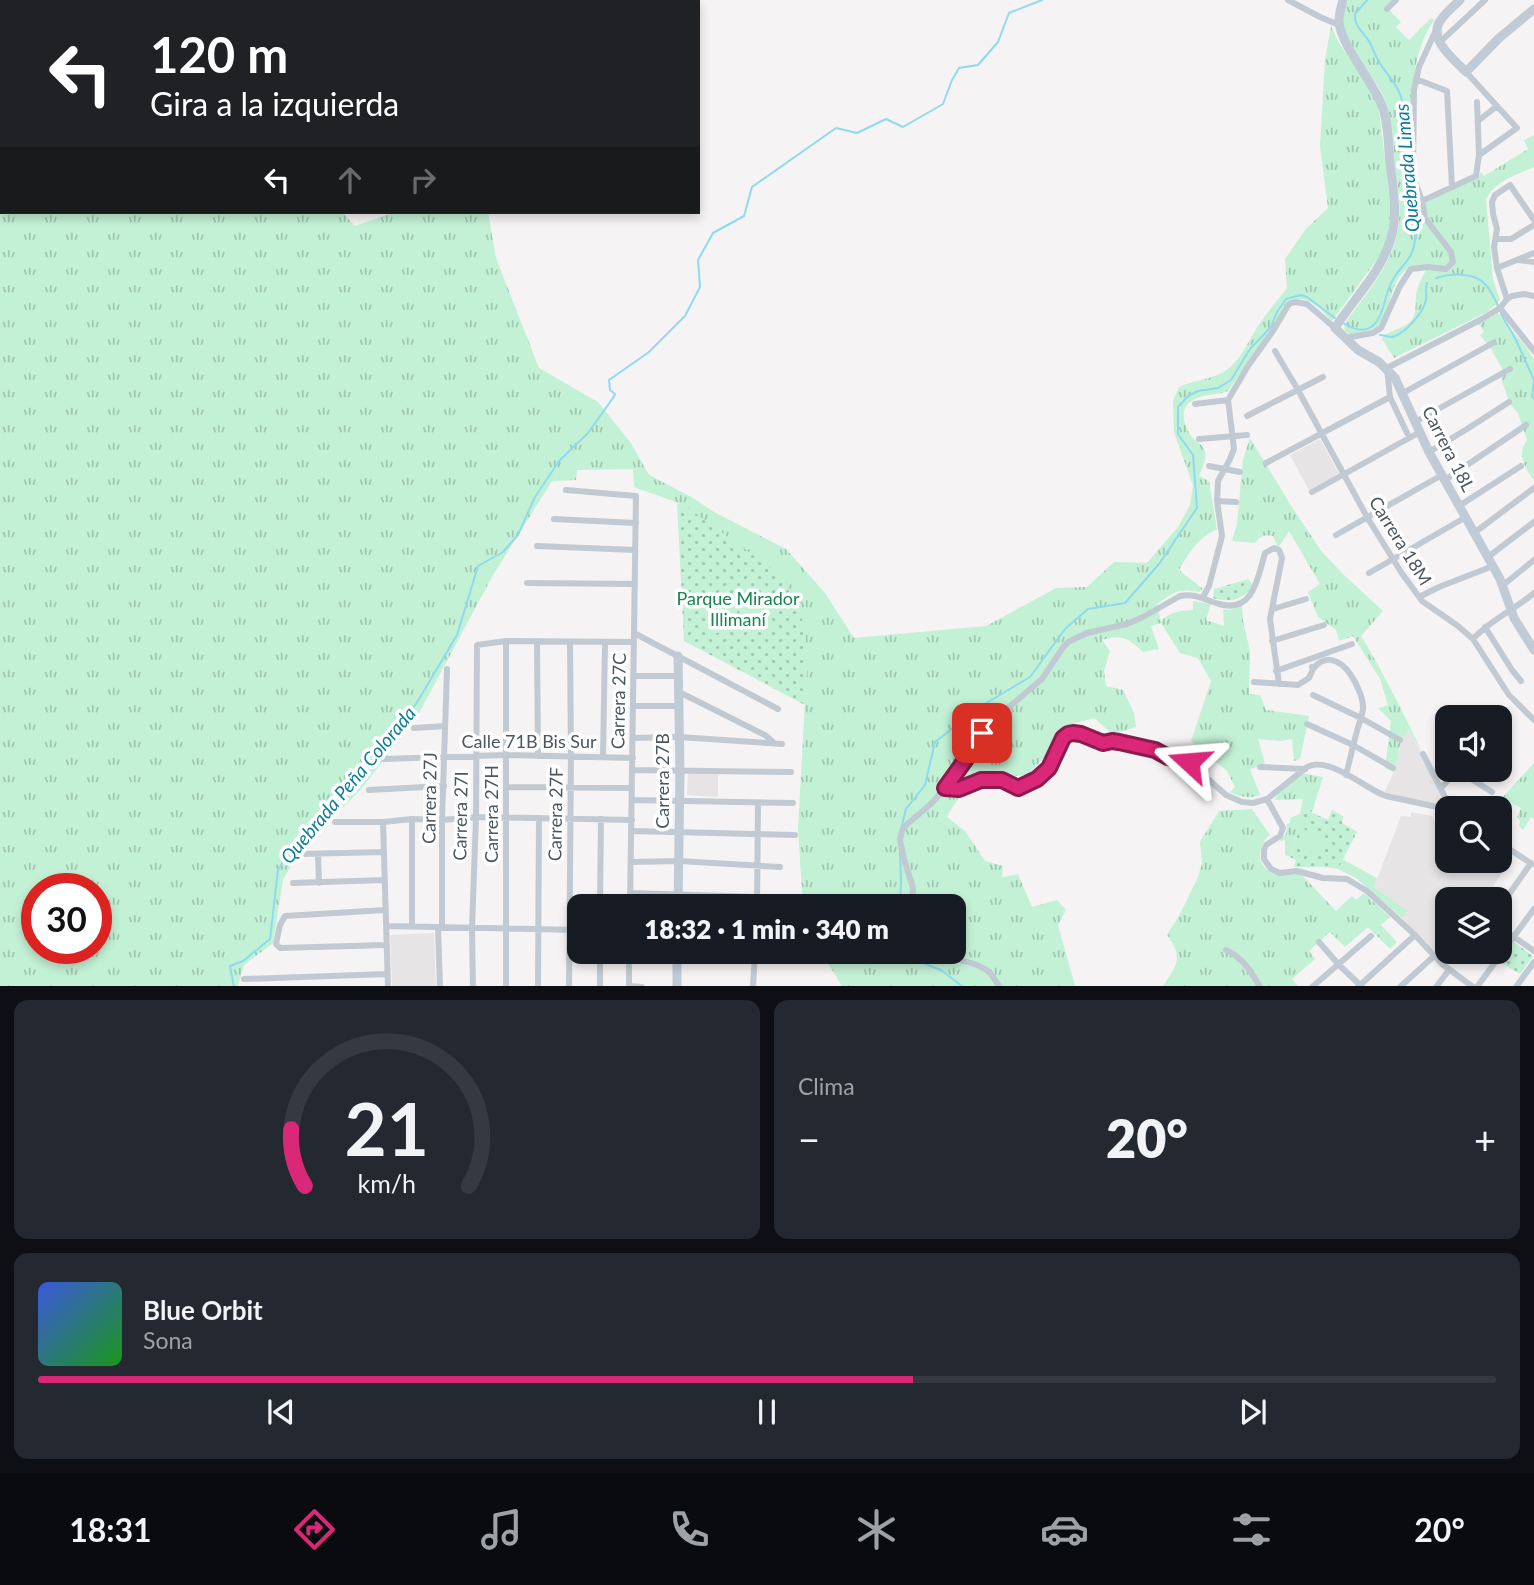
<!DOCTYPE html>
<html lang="es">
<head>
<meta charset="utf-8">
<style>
	body { margin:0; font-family:Lato,sans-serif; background:#242831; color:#f1f3f6; height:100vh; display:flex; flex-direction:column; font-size:26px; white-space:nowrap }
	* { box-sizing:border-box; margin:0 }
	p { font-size:23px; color:#9ea1a6 }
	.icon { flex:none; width:38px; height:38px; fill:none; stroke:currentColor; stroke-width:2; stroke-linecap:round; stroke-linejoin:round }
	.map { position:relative; height:986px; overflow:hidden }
	.details { display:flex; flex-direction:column; gap:14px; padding:14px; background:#0d0f14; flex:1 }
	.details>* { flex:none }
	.hud { position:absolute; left:0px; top:0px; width:700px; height:214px; box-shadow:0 4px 10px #0003; background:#202124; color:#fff; overflow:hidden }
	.tools { position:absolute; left:1435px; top:705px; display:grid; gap:14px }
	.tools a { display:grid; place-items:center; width:77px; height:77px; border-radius:14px; background:#171b24; box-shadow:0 4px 10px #0003; font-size:35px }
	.speed { position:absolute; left:21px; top:873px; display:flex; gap:14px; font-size:35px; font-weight:700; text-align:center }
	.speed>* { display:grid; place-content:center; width:91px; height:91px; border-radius:50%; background:#171b24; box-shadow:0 4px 10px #0003; line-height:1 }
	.speed .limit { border:10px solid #d22; background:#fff; color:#111 }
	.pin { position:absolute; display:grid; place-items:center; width:60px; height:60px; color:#fff; margin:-30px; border-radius:14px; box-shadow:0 4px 10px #0006 }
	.me { position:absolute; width:77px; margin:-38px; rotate:289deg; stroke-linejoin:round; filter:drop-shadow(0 0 5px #0008) }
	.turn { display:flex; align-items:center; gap:24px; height:147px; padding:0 35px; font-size:32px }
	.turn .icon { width:91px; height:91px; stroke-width:2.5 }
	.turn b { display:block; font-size:49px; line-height:60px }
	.lanes { display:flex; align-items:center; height:66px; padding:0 35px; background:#0003; justify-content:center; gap:35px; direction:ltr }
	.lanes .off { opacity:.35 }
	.big { font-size:52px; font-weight:800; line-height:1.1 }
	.details .widget { flex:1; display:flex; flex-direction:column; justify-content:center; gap:10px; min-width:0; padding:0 24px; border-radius:14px; background:#242831 }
	.details .dial { align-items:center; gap:0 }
	.dial svg { height:182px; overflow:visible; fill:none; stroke:#363941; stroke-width:7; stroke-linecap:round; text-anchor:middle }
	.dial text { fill:#f1f3f6; stroke:none }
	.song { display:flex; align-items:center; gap:21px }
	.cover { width:84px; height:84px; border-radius:10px; background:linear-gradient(135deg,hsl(230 70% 55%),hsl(120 70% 35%)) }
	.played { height:7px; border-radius:4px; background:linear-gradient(90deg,#db2777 60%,#363941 60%) }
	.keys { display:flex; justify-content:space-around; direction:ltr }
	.heat { display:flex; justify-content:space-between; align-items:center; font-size:38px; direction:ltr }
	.details .tiles { flex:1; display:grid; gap:14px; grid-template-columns:1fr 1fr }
	.widget:last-child { grid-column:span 2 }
	.trip { position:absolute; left:567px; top:894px; width:399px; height:70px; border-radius:14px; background:#171b24; box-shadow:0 4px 10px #0003; font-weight:800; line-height:70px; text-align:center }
	.dock { display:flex; height:112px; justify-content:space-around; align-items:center; background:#090b0e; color:#9ea1a6 }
	.dock .icon { width:49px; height:49px }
	.dock .on { color:#db2777 }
	.dock b { font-size:32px; color:#f1f3f6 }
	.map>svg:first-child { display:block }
	.education { fill:#e6e4e5 }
	.grass { fill:url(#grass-tufts); fill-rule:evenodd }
	.park { fill:url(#park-dots) }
	.pitch { fill:#c3f1d5 }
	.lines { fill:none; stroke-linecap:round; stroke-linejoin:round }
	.stream { stroke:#90daee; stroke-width:2 }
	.street { stroke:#c1cad2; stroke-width:6 }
	.secondary { stroke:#c1cbd6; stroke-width:9 }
	.route-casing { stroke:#8e194d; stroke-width:18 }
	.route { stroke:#db2777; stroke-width:12 }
	.labels { text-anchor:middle; stroke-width:7; stroke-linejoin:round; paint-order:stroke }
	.street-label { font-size:18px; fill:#4a5661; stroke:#fff }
	.park-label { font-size:18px; fill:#17864f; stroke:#fff }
	.water-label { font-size:19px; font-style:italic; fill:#0c7c9b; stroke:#fff }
</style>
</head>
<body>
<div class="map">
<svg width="1534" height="987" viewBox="0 0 1534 987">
	<defs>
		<pattern id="grass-tufts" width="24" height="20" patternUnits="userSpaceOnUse" patternTransform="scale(1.75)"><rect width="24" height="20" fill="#c3f1d5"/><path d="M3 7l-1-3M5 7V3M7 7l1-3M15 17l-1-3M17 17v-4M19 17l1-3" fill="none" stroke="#a0c6b0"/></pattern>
		<pattern id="park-dots" width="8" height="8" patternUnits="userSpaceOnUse" patternTransform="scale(1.75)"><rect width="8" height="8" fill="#c3f1d5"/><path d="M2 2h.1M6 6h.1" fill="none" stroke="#a0c6b0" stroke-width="1.8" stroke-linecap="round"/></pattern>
	</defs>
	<rect width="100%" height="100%" fill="#f5f3f3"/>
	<path class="education" d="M1320 439 1339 474 1309 490 1290 455Z
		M1409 730 1445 798 1450 805 1406 799 1384 793 1394 772 1402 738Z
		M688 773H718V797L687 795Z
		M1411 812 1432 816 1435 823 1447 822V861H1498L1497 864 1505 869 1484 899 1447 900V947L1440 956 1402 918 1407 911 1374 887 1401 816 1411 817Z
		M434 933 436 986H392L390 935Z"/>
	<path class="grass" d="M0 0H137L141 2H2V212H342L355 226 395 212H488L496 258 539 368 598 402 631 443 649 475 695 499 714 512 786 549 825 593 854 638 986 626 1056 588 1087 587 1114 562 1147 563 1178 527 1190 505 1193 486 1174 432 1173 401 1179 387C1193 380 1211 380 1225 371 1242 360 1249 339 1260 323 1268 311 1278 300 1287 288L1285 259 1306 229 1328 208 1320 146 1325 59 1331 26 1339 43 1367 85 1377 102 1380 119 1391 211 1387 238 1381 254 1332 321C1320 309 1310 295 1291 300L1228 391C1218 395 1205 394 1195 399 1178 407 1183 425 1192 437 1196 442 1202 444 1204 449 1208 458 1202 468 1199 476L1209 481 1217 529C1197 539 1190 551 1179 570L1203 589 1199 592C1177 588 1175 592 1157 604L1161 622C1169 611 1181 611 1193 610V601L1211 604 1206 620 1224 626 1223 609 1229 610 1242 606 1243 621 1250 651 1249 694 1260 695 1266 710 1309 716 1300 759 1294 761 1292 739 1282 741 1258 739 1265 764 1250 769 1260 795C1249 799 1240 797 1230 792L1235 787 1227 771 1191 741 1211 681 1198 658 1180 653 1161 623 1151 626 1159 649 1143 652C1128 638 1122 634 1102 640L1110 651 1104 671 1106 686 1123 690 1134 713 1136 727 1121 732H1110L1094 718 1075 723 1029 774C987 782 970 772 947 817L965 831 985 861 1003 866 1002 877 1018 874 1032 907 1057 900 1066 910 1058 925 1075 986H842L821 952H954V906H803L798 829 807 665 684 505 634 487 633 469 577 470 576 480 552 481 493 575 417 717 362 788 297 855 283 880 273 943 244 965 238 986 0 987ZM37 889H96V948H37Z
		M1348 0H1392L1388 9 1401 22 1396 27 1409 40 1431 18 1434 20C1410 56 1412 95 1414 136 1415 159 1416 183 1419 206L1474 180 1479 176 1481 172 1484 176 1528 149 1524 140 1534 135V167C1516 175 1495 181 1486 199L1493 280 1500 300 1487 312 1394 358 1382 339C1389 328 1406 330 1413 318 1417 311 1415 303 1416 296 1417 285 1424 274 1429 265 1387 260 1396 307 1377 327 1370 335 1361 334 1351 335L1345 331 1344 326 1348 319C1370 289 1397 258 1399 219 1401 200 1396 179 1394 160 1392 139 1392 116 1383 96 1374 75 1343 43 1343 21 1343 14 1345 7 1348 0Z
		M1498 313 1526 347 1534 359V481C1525 467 1516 455 1527 440L1518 413 1510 404 1501 378 1505 374 1490 347 1480 335 1484 332 1479 324Z
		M1250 438 1290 504 1322 552 1344 575 1383 611 1361 636C1384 674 1404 714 1423 754L1409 730 1402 738 1394 772 1385 768 1391 721 1378 708 1388 705 1380 679 1353 636 1339 641 1336 630 1318 617 1308 592 1320 584 1289 531 1278 548 1273 536C1265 534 1260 536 1255 543L1232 541 1237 524 1243 460Z
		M1534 763V819L1531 817 1523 830 1519 826 1520 821 1517 817 1521 808 1502 798Z
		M1301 773 1323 777 1312 812 1304 809 1290 857 1285 855V840L1278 842 1286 834 1287 824 1290 823V818L1300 814 1303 799 1275 800C1279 789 1292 781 1301 773Z
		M1252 809 1270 835C1255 847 1256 870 1277 874 1284 876 1293 874 1300 873L1336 911 1352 896 1356 900 1364 893 1390 917 1381 925 1397 942 1390 949 1368 927 1345 947 1330 932 1309 951 1315 959 1292 979 1298 986 1162 987C1177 966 1184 957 1167 935L1180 914 1198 877 1202 863 1200 842 1219 811Z
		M1342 859 1377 878 1374 887 1408 911 1402 918 1356 878 1338 869Z"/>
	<path class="park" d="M677 503 684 505 782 576 798 603 805 632 807 665 805 705 684 641Z
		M1249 579 1253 586C1243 600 1229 603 1213 598L1214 589Z
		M1304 809 1328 820 1332 810 1343 816 1342 823 1357 832 1338 869 1324 867H1294L1296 860 1290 857Z
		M1500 932 1533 956 1520 974 1483 952H1500Z"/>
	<path class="pitch" d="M753 586 756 614 740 616 737 588Z
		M723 604 727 632 709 634 705 606Z
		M1304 829 1325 841 1318 855 1296 843Z"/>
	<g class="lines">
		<path class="stream" d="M1436 278C1451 273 1475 272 1486 285 1491 291 1495 299 1498 306
			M1501 314 1516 340 1534 380 1532 396 1534 399
			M1343 323C1364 336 1376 330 1383 308 1386 297 1388 287 1394 278 1401 266 1411 260 1414 246 1421 213 1404 178 1402 145 1401 128 1407 108 1399 92 1395 82 1387 74 1381 65 1376 58 1373 49 1369 41 1362 31 1354 26 1355 14L1367 0
			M1380 335C1383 335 1389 337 1392 337 1405 334 1423 313 1426 300 1427 294 1425 289 1427 283
			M901 829 906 809 925 785 935 742 983 705 1030 677 1065 629 1088 609 1125 603 1159 564 1197 508 1193 455 1178 434V407L1188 396 1198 391 1218 388 1231 380 1250 349 1271 327 1277 312 1286 299 1301 295 1307 297 1335 318
			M900 852 901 881 900 906
			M901 952 912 959 941 970 963 987
			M234 987 230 966 243 961 270 939 278 870 284 860 293 854 316 824 341 799 416 704 457 635 478 566 503 552 518 535 535 497 559 461 588 433 613 398 615 394 610 390 609 380 649 352 685 316 700 287 698 260 713 233 744 216 752 187 836 128 857 133 886 119 903 127 943 104 952 80 959 68 978 65 998 42 1009 13 1042 0"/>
		<path class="street" d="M1288 0 1320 17 1339 25
			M1387 9 1396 0
			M1440 42 1485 0
			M1416 79 1447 91 1452 187
			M1477 102 1479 155
			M1478 121 1497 106
			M1422 201 1476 176 1479 155 1517 128 1466 72
			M1496 239H1511L1534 225
			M1519 260 1534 262
			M1497 268 1534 253
			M1507 299 1497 268 1494 247 1497 229 1493 214 1492 202 1495 195 1510 185 1534 220
			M1500 308 1534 351
			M1345 338 1373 333 1381 328 1400 286 1411 269 1428 267 1446 269 1453 262 1451 252 1425 218 1422 201 1414 179 1413 170 1414 90 1419 67 1436 30
			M1275 351 1298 390 1367 517 1401 572 1422 601 1458 626 1473 639 1509 695 1534 720
			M1403 393 1493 343
			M1228 400 1248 366 1273 331 1289 304 1295 302 1307 304 1335 328
			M1195 404 1228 400
			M1247 416 1323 377
			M1415 422 1510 369
			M1407 433 1390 397 1387 368 1482 319 1500 308 1507 299 1512 296 1524 294 1534 296
			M1199 439 1247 435
			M1429 452 1467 429 1509 402
			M1266 463 1390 397
			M1209 466 1240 472
			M1445 480 1526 425
			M566 490 636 496 630 906
			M1312 492 1420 432
			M1217 501 1236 502
			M1459 506 1521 466
			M554 519 636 523
			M1474 533 1534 488
			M1336 535 1442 475
			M537 546 635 550
			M1488 557 1534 522
			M1369 573 1466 517
			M527 583 635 584
			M1502 586 1534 560
			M1203 597 1209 586 1222 536 1217 501 1218 481 1229 461 1234 449 1228 400
			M1419 597 1439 587 1493 566
			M1273 609 1306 599
			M1485 627 1512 670 1521 681
			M634 633 778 709
			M1473 639C1490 620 1514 610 1534 593
			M506 641V987
			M1272 641 1324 625
			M537 642 538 756
			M1313 669C1319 661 1328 657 1337 662 1350 667 1364 696 1363 709 1362 716 1359 724 1357 731 1353 745 1350 760 1346 775
			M1276 671 1352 644
			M634 676H678
			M1254 682 1298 685 1309 678 1313 669 1312 667
			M679 692 765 735 774 743
			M1313 695 1361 718 1400 740
			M633 706H679
			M1307 724 1353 745 1393 768
			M414 728 445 726
			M633 738 679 737 782 744
			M1423 754 1445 797 1454 808
			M603 756 605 643
			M383 759 506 755 633 758
			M1260 767 1305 769
			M632 770 791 772
			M1457 770 1492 792
			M507 787 632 788
			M945 788 959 789 981 780H1001L1019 788 1037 779 1049 767 1063 738 1068 734 1073 733 1081 734 1103 743 1112 741 1119 742 1155 750 1168 757 1189 762 1226 795 1242 802 1253 803 1267 799 1307 767C1328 755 1366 789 1386 796L1447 809
			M1441 788 1457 770
			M369 790 444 786
			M1267 799 1283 828 1280 836 1266 845 1264 850V859L1271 869 1280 873 1297 871 1323 878 1347 879 1367 891 1415 935 1442 964 1473 987
			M632 800 793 803
			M335 822H383L412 819 442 820 476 817 632 820
			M383 822 388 987
			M632 831 795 835
			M1500 843 1532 864
			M302 854 383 852
			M318 854 319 883
			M631 862 679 861 780 867
			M293 883 384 880
			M630 893 791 898 793 906
			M600 906 601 819
			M757 906 758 803
			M912 906 913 888 904 859 900 840 902 831 906 825 931 804 945 788 966 759 982 733 1009 707 1042 679 1062 649 1068 642 1087 633 1127 624 1143 617 1180 596C1195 593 1205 600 1219 604 1254 614 1258 576 1265 553L1274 548 1279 550 1282 558 1270 619 1279 684
			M1500 907 1531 863
			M385 910 285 916 280 925 276 944 280 948 386 945
			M386 926 579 930
			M412 927V819
			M438 927 440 987
			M442 927V820L447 669
			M1500 927 1534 951
			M1319 942 1339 965 1360 985
			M1226 950C1243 958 1251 971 1260 987
			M930 952C948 960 974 959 990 973 993 976 996 982 1000 987
			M629 955 803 960 801 952
			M244 979 387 974
			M629 986 642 987
			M473 987 472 928 476 817 477 645 506 641 634 642
			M538 987 539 818
			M569 987 571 756 570 642
			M600 987V952
			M629 987V954
			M753 987 755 952
			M1312 987 1371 936
			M1358 987 1415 935
			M1400 987 1434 956
			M1436 987 1449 970
			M1477 987 1534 909
			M1516 987 1534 962"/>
		<path class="secondary" d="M1343 0C1341 7 1339 14 1339 21 1340 45 1373 81 1382 106 1389 124 1388 145 1390 164 1393 188 1398 214 1391 238 1381 273 1354 298 1335 328L1358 350 1379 362 1395 378 1429 452 1500 579 1514 618 1534 650
			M1460 0C1454 6 1445 13 1440 21 1428 40 1454 59 1466 72L1498 39 1534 9
			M678 906 680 771 678 656
			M677 987V952"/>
	</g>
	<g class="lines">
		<defs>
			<path id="route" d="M982 733 966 759 945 788 959 789 981 780H1002L1018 788 1037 779 1049 768 1063 738 1068 734 1073 733 1081 734 1103 743 1112 741 1119 742 1155 750 1168 757 1189 762"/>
		</defs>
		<use href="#route" class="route-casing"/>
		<use href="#route" class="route"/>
	</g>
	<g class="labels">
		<g class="street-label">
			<text transform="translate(1448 449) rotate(63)" y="6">Carrera 18L</text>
			<text transform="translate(1400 541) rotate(58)" y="6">Carrera 18M</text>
			<text transform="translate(619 701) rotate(-89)" y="6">Carrera 27C</text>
			<text x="529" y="748">Calle 71B Bis Sur</text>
			<text transform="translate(663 781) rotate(-90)" y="6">Carrera 27B</text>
			<text transform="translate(430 798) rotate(-89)" y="6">Carrera 27J</text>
			<text transform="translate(492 814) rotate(-90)" y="6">Carrera 27H</text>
			<text transform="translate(556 814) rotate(-89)" y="6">Carrera 27F</text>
			<text transform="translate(461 816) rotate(-89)" y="6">Carrera 27I</text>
		</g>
		<g class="park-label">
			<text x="738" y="605">Parque Mirador<tspan x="738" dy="21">Illimaní</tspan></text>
		</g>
		<g class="water-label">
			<text transform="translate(1407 168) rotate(-95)" y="7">Quebrada Limas</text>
			<text transform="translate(348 785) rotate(-50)" y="7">Quebrada Peña Colorada</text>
		</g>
	</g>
</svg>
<div class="tools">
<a><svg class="icon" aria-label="sound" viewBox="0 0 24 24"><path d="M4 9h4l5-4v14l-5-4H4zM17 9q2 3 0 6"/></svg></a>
<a><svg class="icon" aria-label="search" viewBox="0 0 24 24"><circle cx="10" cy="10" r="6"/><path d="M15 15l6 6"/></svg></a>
<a><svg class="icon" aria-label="layers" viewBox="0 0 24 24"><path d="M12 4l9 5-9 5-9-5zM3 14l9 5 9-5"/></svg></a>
</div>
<div class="speed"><div class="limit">30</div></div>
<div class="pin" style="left:982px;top:733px;background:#d93025"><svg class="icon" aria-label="arrive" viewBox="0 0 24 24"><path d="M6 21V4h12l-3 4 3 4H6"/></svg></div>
<svg class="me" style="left:1189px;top:762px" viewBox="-20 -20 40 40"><path d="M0-17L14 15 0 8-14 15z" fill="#db2777" stroke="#fff" stroke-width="4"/></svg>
<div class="trip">18:32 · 1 min · 340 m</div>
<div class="hud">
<div class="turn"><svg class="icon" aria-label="left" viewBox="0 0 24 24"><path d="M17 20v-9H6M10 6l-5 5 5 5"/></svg><div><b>120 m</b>Gira a la izquierda</div></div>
<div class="lanes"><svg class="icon" aria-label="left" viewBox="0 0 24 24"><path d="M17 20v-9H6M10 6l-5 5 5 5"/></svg><svg class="icon off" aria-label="ahead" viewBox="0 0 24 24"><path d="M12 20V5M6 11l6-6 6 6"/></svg><svg class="icon off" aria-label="right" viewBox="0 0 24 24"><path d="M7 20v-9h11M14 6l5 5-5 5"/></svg></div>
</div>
</div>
<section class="details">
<div class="tiles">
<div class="widget dial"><svg viewBox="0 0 100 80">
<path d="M14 69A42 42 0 1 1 86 69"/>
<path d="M14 69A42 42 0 0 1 8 44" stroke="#db2777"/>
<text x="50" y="56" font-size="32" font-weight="700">21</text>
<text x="50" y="72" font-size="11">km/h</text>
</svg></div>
<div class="widget"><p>Clima</p>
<div class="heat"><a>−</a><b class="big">20°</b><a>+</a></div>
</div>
<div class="widget">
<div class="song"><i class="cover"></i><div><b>Blue Orbit</b><p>Sona</p></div></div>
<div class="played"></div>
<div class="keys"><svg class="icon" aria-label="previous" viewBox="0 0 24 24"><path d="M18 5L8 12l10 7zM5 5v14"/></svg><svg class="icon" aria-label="pause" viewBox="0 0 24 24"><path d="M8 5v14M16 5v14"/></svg><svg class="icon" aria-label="next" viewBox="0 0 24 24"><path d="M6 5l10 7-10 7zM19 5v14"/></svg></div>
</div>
</div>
</section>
<nav class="dock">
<b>18:31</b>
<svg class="icon on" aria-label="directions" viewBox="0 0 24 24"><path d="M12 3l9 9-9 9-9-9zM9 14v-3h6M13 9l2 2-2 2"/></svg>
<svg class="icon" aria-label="music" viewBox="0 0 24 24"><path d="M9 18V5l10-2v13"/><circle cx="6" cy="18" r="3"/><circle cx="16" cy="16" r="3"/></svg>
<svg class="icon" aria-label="phone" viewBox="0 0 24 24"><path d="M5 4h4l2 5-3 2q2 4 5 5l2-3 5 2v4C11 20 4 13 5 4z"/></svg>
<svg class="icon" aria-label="climate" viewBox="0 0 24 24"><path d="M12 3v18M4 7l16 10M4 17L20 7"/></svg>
<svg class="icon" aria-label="car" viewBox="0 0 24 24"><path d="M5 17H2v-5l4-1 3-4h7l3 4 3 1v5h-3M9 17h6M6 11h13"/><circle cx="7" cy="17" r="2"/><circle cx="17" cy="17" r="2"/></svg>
<svg class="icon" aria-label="filters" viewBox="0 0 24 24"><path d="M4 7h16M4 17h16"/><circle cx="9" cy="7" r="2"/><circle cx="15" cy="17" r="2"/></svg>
<b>20°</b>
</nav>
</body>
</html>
